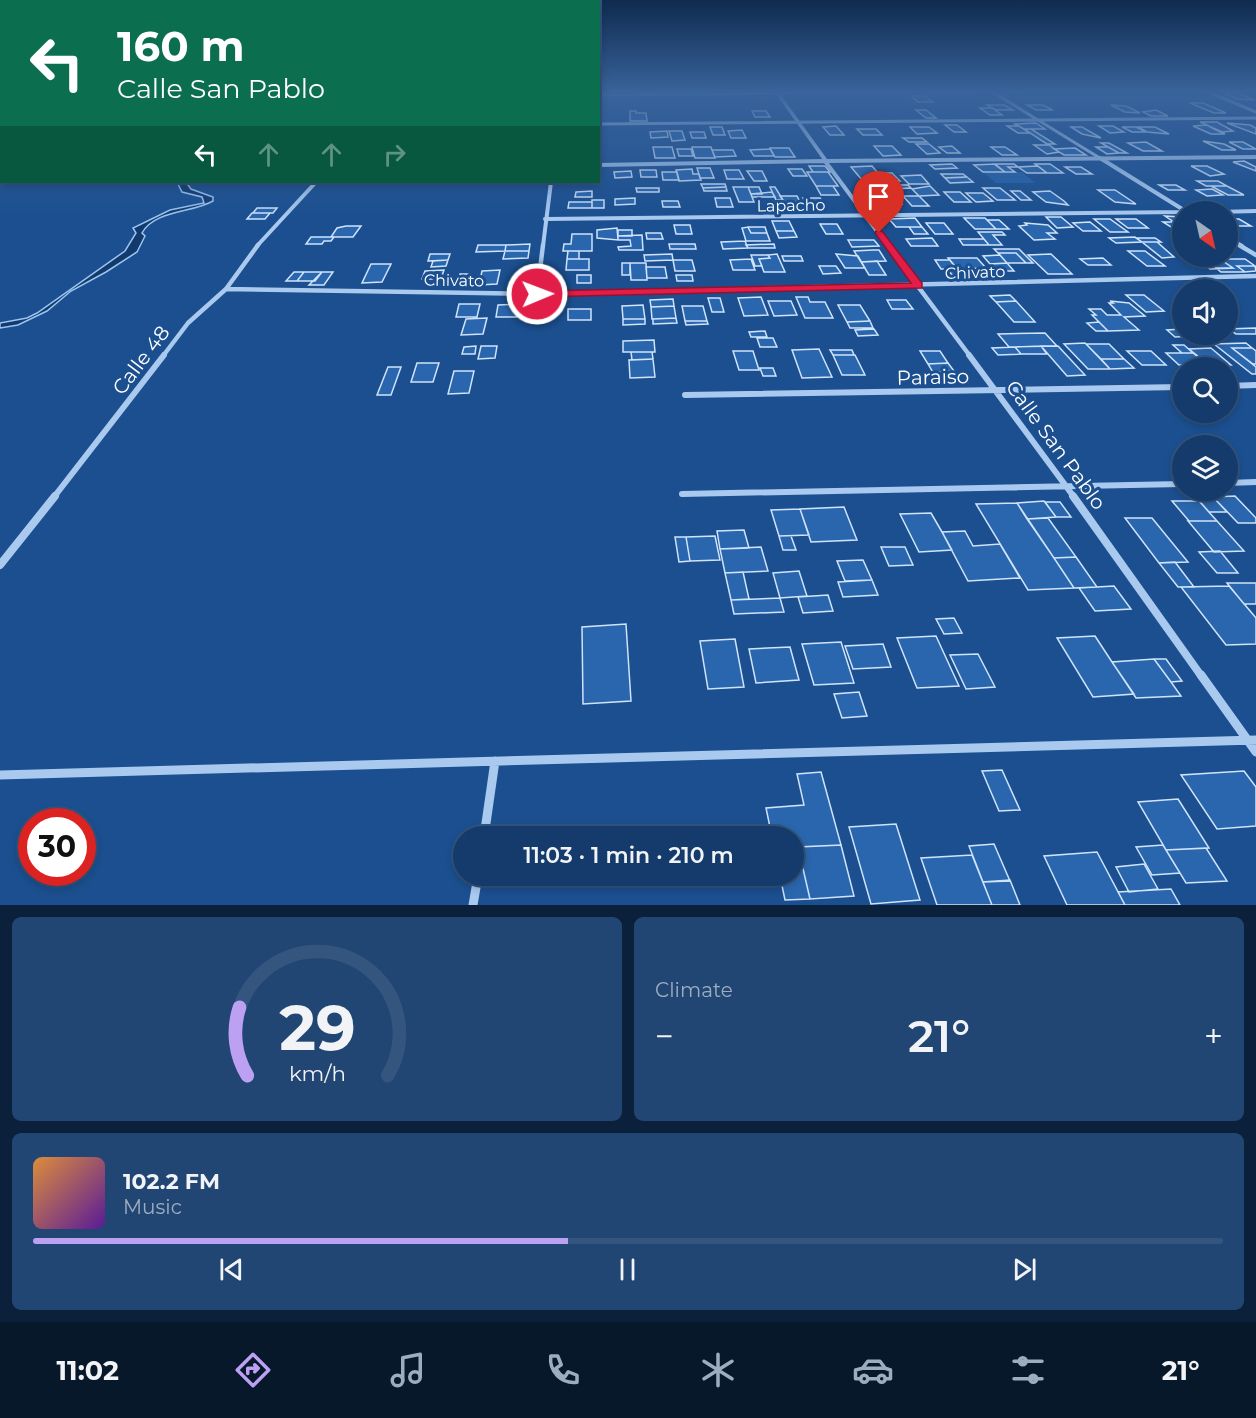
<!DOCTYPE html>
<html lang="en">
<head>
<meta charset="utf-8">
<style>
	body { margin:0; font-family:Montserrat,sans-serif; background:#214673; color:#f1f3f6; height:100vh; display:flex; flex-direction:column; font-size:22px; white-space:nowrap }
	* { box-sizing:border-box; margin:0 }
	p { font-size:20px; color:#9dadc1 }
	.icon { flex:none; width:33px; height:33px; fill:none; stroke:currentColor; stroke-width:2; stroke-linecap:round; stroke-linejoin:round }
	.map { position:relative; height:905px; overflow:hidden }
	.details { display:flex; flex-direction:column; gap:12px; padding:12px; background:#0b203b; flex:1 }
	.details>* { flex:none }
	.banner { position:absolute; left:0px; top:0px; width:600px; height:183px; box-shadow:0 3px 9px #0003,0 0 0 2px #33557e; background:#0b6e4f; color:#fff; overflow:hidden }
	.needle { width:39px; rotate:146deg }
	.controls { position:absolute; left:1172px; top:201px; display:grid; gap:12px }
	.controls a { display:grid; place-items:center; width:66px; height:66px; border-radius:50%; background:#143b6b; box-shadow:0 3px 9px #0003,0 0 0 2px #33557e; font-size:30px }
	.speed { position:absolute; left:18px; top:808px; display:flex; gap:12px; font-size:30px; font-weight:700; text-align:center }
	.speed>* { display:grid; place-content:center; width:78px; height:78px; border-radius:50%; background:#143b6b; box-shadow:0 3px 9px #0003,0 0 0 2px #33557e; line-height:1 }
	.speed .limit { border:9px solid #d22; background:#fff; color:#111 }
	.pin { position:absolute; display:grid; place-items:center; width:51px; height:51px; color:#fff; margin:-62px -26px; border-radius:50% 50% 50% 0; rotate:-45deg; box-shadow:0 0 6px #0007 }
	.pin .icon { rotate:45deg }
	.me { position:absolute; width:66px; margin:-33px; rotate:89deg; stroke-linejoin:round; filter:drop-shadow(0 0 4px #0008) }
	.turn { display:flex; align-items:center; gap:21px; height:126px; padding:0 18px; font-size:27px }
	.turn .icon { width:78px; height:78px; stroke-width:2.5 }
	.turn b { display:block; font-size:42px; line-height:51px }
	.lanes { display:flex; align-items:center; height:57px; padding:0 18px; background:#0003; justify-content:center; gap:30px; direction:ltr }
	.lanes .off { opacity:.35 }
	.big { font-size:45px; font-weight:600; line-height:1.1 }
	.details .card { flex:1; display:flex; flex-direction:column; justify-content:center; gap:9px; min-width:0; padding:0 21px; border-radius:9px; background:#214673 }
	.details .dial { align-items:center; gap:0 }
	.dial svg { height:156px; overflow:visible; fill:none; stroke:#33557e; stroke-width:7; stroke-linecap:round; text-anchor:middle }
	.dial text { fill:#f1f3f6; stroke:none }
	.song { display:flex; align-items:center; gap:18px }
	.cover { width:72px; height:72px; border-radius:9px; background:linear-gradient(135deg,hsl(30 70% 55%),hsl(270 70% 35%)) }
	.played { height:6px; border-radius:3px; background:linear-gradient(90deg,#bca0f2 45%,#33557e 45%) }
	.keys { display:flex; justify-content:space-around; direction:ltr }
	.heat { display:flex; justify-content:space-between; align-items:center; font-size:33px; direction:ltr }
	.details .tiles { flex:1; display:grid; gap:12px; grid-template-columns:1fr 1fr }
	.card:last-child { grid-column:span 2 }
	.trip { position:absolute; left:453px; top:826px; width:351px; height:60px; border-radius:30px; background:#143b6b; box-shadow:0 3px 9px #0003,0 0 0 2px #33557e; font-weight:600; line-height:60px; text-align:center }
	.tab-bar { display:flex; height:96px; justify-content:space-around; align-items:center; background:#08182b; color:#9dadc1 }
	.tab-bar .icon { width:42px; height:42px }
	.tab-bar .current { color:#bca0f2 }
	.tab-bar b { font-size:27px; color:#f1f3f6 }
	.map>svg:first-child { display:block }
	.green { fill:#2461a8 }
	.water { fill:#123a6d; stroke:#9cc4f0; stroke-width:1.5 }
	.building { fill:#2a66ad; stroke:#cfe3fa; stroke-width:1.5 }
	.lines { fill:none; stroke-linecap:round; stroke-linejoin:round }
	.minor-far5 { stroke:#a9c9ee; stroke-width:3 }
	.minor-far4 { stroke:#a9c9ee; stroke-width:4 }
	.minor-far3 { stroke:#a9c9ee; stroke-width:4.5 }
	.minor-far2 { stroke:#a9c9ee; stroke-width:6 }
	.minor-far1 { stroke:#a9c9ee; stroke-width:8 }
	.minor { stroke:#a9c9ee; stroke-width:9 }
	.tertiary { fill:#a9c9ee; fill-rule:evenodd }
	.route { fill:#e11d48; stroke:#92132f; stroke-width:1.5 }
	.labels { text-anchor:middle; stroke-width:6; stroke-linejoin:round; paint-order:stroke }
	.far-street-label { font-size:16px; fill:#fff; stroke:#1b4f8f }
	.street-label { font-size:20px; fill:#fff; stroke:#1b4f8f }
</style>
</head>
<body>
<div class="map">
<svg width="1256" height="905" viewBox="0 0 1256 905">
	<rect width="100%" height="100%" fill="#1b4f8f"/>
	<path class="green" d="M1022 172 1035 183H996L984 173Z"/>
	<path class="water" d="M177 182H186L191 189 213 197V201C193 213 154 210 142 233L145 236 137 252 106 272 71 291 47 311 18 325 0 328V323L27 318 37 313 125 251 136 233 133 228 170 210 204 203 202 197 182 192Z"/>
	<path class="building" d="M1223 93H1237L1255 100 1237 99Z
		M911 96H925L933 102H918Z
		M1190 103H1203L1226 113H1214Z
		M1004 105 1013 110H996L987 105Z
		M1027 105H1043L1053 110H1036Z
		M1111 105 1126 106 1140 113 1125 112Z
		M980 108H992L1002 115H990Z
		M916 110H926L936 118H926Z
		M1156 110 1168 116H1151L1143 112Z
		M636 111V113H646L647 121H630V111Z
		M752 111H766L770 117H755Z
		M1200 122H1217L1233 131 1222 132Z
		M1036 123 1045 129H1024L1015 124Z
		M1227 123 1250 125 1256 128V134Z
		M945 125H957L966 132H954Z
		M1207 125 1214 129 1225 134H1211L1193 126Z
		M836 126 844 135H830L823 127Z
		M1007 126H1019L1030 133H1018Z
		M1099 126H1113L1124 132 1110 133Z
		M710 127H722L725 135H713Z
		M910 127H929L937 133 917 134Z
		M1071 127H1082L1101 138 1082 134Z
		M1122 127H1136L1146 132H1132Z
		M1138 127H1155L1169 134 1147 132Z
		M857 129H876L882 135H863Z
		M1024 129H1031L1055 144H1047Z
		M742 130 746 138H731L728 131Z
		M667 131 668 137 651 138 650 132Z
		M669 131H682L685 140 672 141Z
		M690 132H704L706 138H692Z
		M903 138H922L927 142H909Z
		M1203 141 1224 144 1236 150H1222Z
		M1146 142 1162 151H1143L1128 143Z
		M1229 142H1243L1256 149H1243Z
		M1101 143H1109L1127 153H1119Z
		M916 144H929L940 153 927 154Z
		M1034 145H1049L1059 152 1047 154Z
		M874 146H892L901 155 883 156Z
		M952 146 960 153H947L939 147Z
		M653 147H672L675 158H655Z
		M692 147H711L715 158H695Z
		M991 147H1005L1017 155H1002Z
		M1096 147H1108L1119 153 1107 154Z
		M770 148H789L795 157H775Z
		M1075 148 1086 155H1064L1054 149Z
		M677 149H691L693 156H679Z
		M770 149 774 156H754L750 150Z
		M712 150H733L736 156 715 157Z
		M1244 161 1256 167V171L1233 162Z
		M952 164 957 168 935 169 930 165Z
		M994 164H1014L1018 167H1008L1015 172H1005Z
		M995 164 1005 172H983L974 165Z
		M1035 164H1050L1063 173H1047Z
		M809 166H825L830 172H813Z
		M872 166 883 179 862 180 851 167Z
		M1038 166 1047 173H1027L1018 167Z
		M1191 166H1207L1224 174 1210 176Z
		M1065 167H1081L1092 174H1076Z
		M697 168H710L714 178H700Z
		M692 169 693 174H699L701 180 679 181 676 170Z
		M788 169H802L807 176H793Z
		M640 170H656L657 177H641Z
		M724 170H739L744 179H727Z
		M631 171 632 177 615 178 614 172Z
		M747 171H762L767 181H754Z
		M662 172H677L679 180H663Z
		M807 172H828L838 186H816Z
		M877 173H892L900 181H885Z
		M941 174H963L967 177 945 178Z
		M921 175 929 184H909L901 176Z
		M967 177 973 182 950 183 945 178Z
		M1197 181H1218L1227 186H1206Z
		M701 184H725L726 187 703 188Z
		M865 185H887L890 189H869Z
		M887 185H908L911 188 890 189Z
		M1159 185H1176L1185 190H1168Z
		M816 186H833L839 195H821Z
		M930 186 939 195 919 196 912 189Z
		M1211 186H1227L1244 195H1228Z
		M726 187 727 191H704L703 188Z
		M733 187H748L754 202H739Z
		M748 187H759L762 194H751Z
		M770 187H775L783 200H776Z
		M636 188H659V192H637Z
		M983 188H1000L1015 200H997Z
		M1212 189 1223 195 1207 196 1196 190Z
		M1098 190H1115L1136 204 1115 202Z
		M592 191V197H575L576 192Z
		M1011 191H1020L1031 200H1021Z
		M1050 191 1064 201 1068 205 1046 202 1033 192Z
		M772 192 775 197H752L751 194Z
		M944 192H960L971 202H954Z
		M966 193H983L993 201 976 202Z
		M780 196H797L800 202H784Z
		M903 196H919L929 206H912Z
		M897 197 902 204H883L878 198Z
		M635 198V204L615 205V199Z
		M715 198H730L733 207H717Z
		M803 198H820L826 208H809Z
		M592 200H604V208H592Z
		M662 201H678L680 207H663Z
		M569 202H592V208H568Z
		M257 208H277L273 213H253Z
		M252 213H270L265 219H247Z
		M1165 216 1182 217V227L1174 222Z
		M1046 217H1061L1073 227 1057 228Z
		M915 218 922 227H896L889 219Z
		M964 218H985L996 229H975Z
		M1094 219H1110L1128 232H1110Z
		M1116 219H1136L1148 228H1128Z
		M1227 219H1239L1251 226H1228Z
		M987 220H999L1009 229H996Z
		M772 221H789L794 231H776Z
		M1090 222 1101 231H1083L1073 223Z
		M1163 222H1174L1182 227V234Z
		M926 223H944L953 234H935Z
		M1025 223 1048 225 1057 233H1047L1055 239 1034 240 1019 226 1027 225Z
		M820 224H837L843 234H826Z
		M674 225H690L692 234H676Z
		M346 226H361L353 237H331L337 228Z
		M748 227 751 233H767L770 241H746L742 228Z
		M748 227H765L767 233H751Z
		M909 227H922L928 234H914Z
		M617 228 618 240 597 238V230Z
		M618 230H632V236H618Z
		M776 231H794L797 237 779 238Z
		M978 232H1002L1005 235H993L1002 245H989Z
		M646 233H661L663 239H647Z
		M572 234H592V251H563L564 244H571Z
		M642 235 643 250H619L618 247 631 246 630 240H618V236Z
		M311 237H334L331 241H324L322 244H306Z
		M1135 237 1142 242 1116 243 1109 238Z
		M932 238 938 246H911L906 239Z
		M1136 238H1155L1161 242H1142Z
		M959 239H984L989 245H963Z
		M848 240H874L879 246 852 247Z
		M745 241 748 248 723 249 721 242Z
		M1142 242H1157L1174 257 1162 258Z
		M530 244 529 251H505L506 245Z
		M669 244H695L696 249H670Z
		M774 244 775 248H748L746 245Z
		M478 245H506L505 251 476 252Z
		M994 249H1019L1033 263H1026L1016 253H998Z
		M873 250H879L886 261 861 262 854 251Z
		M505 251H529L528 258 503 259Z
		M568 251H579V259H567Z
		M1128 251H1145L1165 266H1147Z
		M998 253H1016L1026 263H1007Z
		M430 254H450L448 260 428 261Z
		M672 254 673 260 645 261 644 255Z
		M777 254 785 272H764L759 259 770 258 768 255Z
		M836 254 858 256 865 268H845Z
		M1051 254 1072 274H1048L1028 255Z
		M751 255H768L770 258 759 259 762 266H755Z
		M1000 255 1007 263 990 264 983 256Z
		M782 256H801L803 261H784Z
		M1193 256H1215L1233 268 1210 269Z
		M948 258H977L986 268 957 269Z
		M1103 258 1111 265H1088L1080 259Z
		M567 259H589V270H566Z
		M751 259 755 270H733L730 260Z
		M1220 259H1245L1255 266H1237L1245 272H1221L1216 268H1233Z
		M448 260 446 266 431 267 433 261Z
		M673 260H692L695 271H675Z
		M935 260H950L963 276H953L947 269H941Z
		M877 261 886 275H869L861 262Z
		M622 263H630V275H622Z
		M630 263H646L647 280H631Z
		M1007 263 1014 271H997L990 264Z
		M371 264H391L382 282 362 283Z
		M819 266H836L841 273 823 274Z
		M1237 266H1255L1256 271 1245 272Z
		M646 267H665L667 278H647Z
		M444 270 441 279H422L425 271Z
		M500 270 497 284 479 285 482 271Z
		M294 272H304L297 281H286Z
		M304 272H322L315 281H297Z
		M322 272H333L324 285H309Z
		M460 274H471L468 283 458 284Z
		M577 275H591V283H577Z
		M676 275H692L693 281H677Z
		M1010 295 1016 301 996 302 990 296Z
		M1126 295H1144L1164 311 1146 312Z
		M761 297 768 315 744 316 738 298Z
		M796 297H808L810 302H825L833 318H805Z
		M708 298H720L724 312H712Z
		M673 299 674 306 651 307 650 300Z
		M887 300H906L913 309H892Z
		M768 301H791L797 315 774 316Z
		M1016 301 1035 322H1014L996 302Z
		M1110 301 1129 303 1145 316 1124 317 1139 330 1108 331 1092 315H1096L1089 309H1101L1107 315H1121L1109 303H1113Z
		M459 304H480L477 317H456Z
		M519 304 517 317H496L498 305Z
		M643 305 645 319H623L622 306Z
		M838 305H860L870 321 847 322Z
		M674 306 676 318 652 319 651 307Z
		M682 306H703L707 321H685Z
		M568 309H591V320H568Z
		M487 318 483 334 461 335 466 319Z
		M676 318 677 323 653 324V319Z
		M623 319H645V324L623 325Z
		M685 321H707L708 324 686 325Z
		M870 321 873 328H850L847 322Z
		M1099 322 1108 331H1096L1087 323Z
		M1256 328V334H1236L1228 329Z
		M874 329 878 335 858 336 855 330Z
		M1182 329V334L1194 336 1175 337 1167 330Z
		M765 331 767 337H751L749 332Z
		M1045 333 1057 346 1009 347 998 334Z
		M757 338H773L777 347H760Z
		M654 340 655 352H623V341Z
		M1085 343 1086 344 1110 369H1088L1064 344Z
		M1246 343 1252 348H1232L1256 367V374H1252L1214 344Z
		M1086 344H1109L1124 359H1101Z
		M1173 345H1184L1193 353H1182Z
		M476 346 475 354H462L464 347Z
		M481 346H497L495 358 478 359Z
		M1041 346H1058L1085 375 1067 376Z
		M1041 346 1047 354H1021L1015 347Z
		M1015 347 1021 354 998 355 992 348Z
		M1211 348 1231 365H1209L1189 349Z
		M1232 348H1252L1256 351V364H1253Z
		M819 349 832 377 802 378 792 350Z
		M830 350H852L854 355H833Z
		M733 351H753L759 370H739Z
		M920 351H940L948 363 928 364Z
		M1127 351H1151L1166 365H1142Z
		M631 352H652L653 359 632 360Z
		M1166 353H1193L1208 365H1179Z
		M833 355H855L865 375H842Z
		M653 359 655 377 630 378 629 360Z
		M1101 359H1124L1134 368 1110 369Z
		M417 363H439L433 382H411Z
		M948 363 954 371 940 372 942 375 935 376 928 364Z
		M388 367H401L391 395H377Z
		M760 368H773L776 376H763Z
		M454 371H474L469 393 448 394Z
		M1235 496 1256 518V523H1238L1213 497Z
		M1196 497H1213L1227 512H1209Z
		M1044 501 1056 517 1027 519 1017 503Z
		M1172 501H1199L1217 521H1189Z
		M1045 502H1060L1071 517H1056Z
		M1017 503 1054 558 1074 588 1028 590 976 504Z
		M844 507 857 540 811 542 800 509Z
		M800 509 809 535 779 536 771 510Z
		M931 513 942 532 952 550 919 552 900 514Z
		M1048 518 1076 557 1054 558 1027 519Z
		M1125 518H1152L1188 562 1159 563Z
		M1188 521H1217L1244 551 1214 552Z
		M744 530 749 548 720 549 717 531Z
		M965 531 973 546 1000 544 1020 578 968 581 942 532Z
		M715 536 720 560 690 561 686 537Z
		M779 536H791L796 550H783Z
		M675 537H686L690 561 679 562Z
		M761 547 768 571 725 573 720 549Z
		M881 547H905L913 565 889 566Z
		M1220 551 1238 573H1217L1199 552Z
		M1076 557 1097 587 1074 588 1054 558Z
		M863 560 872 580 845 581 837 561Z
		M1175 562 1194 587H1178L1159 563Z
		M799 571 807 596 780 598 773 573Z
		M743 572 749 599 731 600 725 573Z
		M872 580 878 595 843 597 838 582Z
		M1227 583H1256V604H1244Z
		M1114 586 1131 609 1095 611 1079 588Z
		M1229 586 1256 618V644L1226 645 1181 587Z
		M828 595 833 611 803 613 798 597Z
		M780 598 784 612 734 614 731 600Z
		M954 618 962 633 944 634 936 619Z
		M626 624 631 701 583 704 582 627Z
		M936 636 959 686 917 688 897 638Z
		M1095 636 1112 662 1134 694 1093 697 1057 638Z
		M735 639 744 687 708 689 700 641Z
		M841 642 854 683 814 685 802 644Z
		M883 644 891 667 853 669 845 646Z
		M790 647 799 680 756 683 749 649Z
		M978 654 995 687 966 689 950 655Z
		M1154 659H1166L1182 681 1171 682Z
		M1154 659 1171 682 1181 696 1136 698 1112 662Z
		M859 692 867 716 842 718 834 694Z
		M1002 770 1020 810 999 811 982 771Z
		M1244 771 1256 787V826L1217 829 1181 775Z
		M821 772 841 845 798 847 810 899 785 900 780 876H794V837H772L766 808 804 805 797 774Z
		M1178 799 1209 848 1166 850 1138 802Z
		M896 824 920 900 871 904 849 827Z
		M994 844 1010 881 983 882 969 846Z
		M841 845 854 896 810 899 798 847Z
		M1163 845 1166 850 1180 873 1152 875 1136 847Z
		M1206 848 1227 881 1186 883 1166 850Z
		M1097 852 1125 905H1067L1044 856Z
		M972 855 992 905H937L921 858Z
		M1144 864 1158 889 1129 892 1116 867Z
		M1010 880 1020 905H992L983 882Z
		M1171 889 1180 905H1125L1118 892Z"/>
	<g class="lines">
		<path class="minor-far5" d="M991 91 1103 160
			M1206 91 1256 112
			M598 95 980 91
			M598 124 1256 118"/>
		<path class="minor-far4" d="M1100 158 1187 212
			M598 165 825 161 888 246
			M1217 212 1256 211
			M545 219 1182 212
			M1227 237 1242 246
			M257 246 316 182
			M543 246 551 182"/>
		<path class="minor-far3" d="M887 245 970 356
			M1239 245 1256 255
			M226 289 537 294 1256 276
			M537 294 543 245
			M163 356 188 323 226 289 258 245"/>
		<path class="minor-far2" d="M969 355 1074 497
			M1227 386 1256 385
			M685 395 1182 387
			M1227 483 1256 482
			M682 494 1182 484
			M54 497 164 355"/>
		<path class="minor-far1" d="M1073 496 1202 677
			M0 565 55 496"/>
		<path class="minor" d="M1201 675 1256 752
			M0 775 1256 740
			M484 837 495 761
			M473 905 478 876"/>
		<path class="tertiary" d="M778 91 827 159 1256 155V159L825 163 774 91Z"/>
	</g>
	<linearGradient id="sky" x2="0" y2="1"><stop stop-color="#0f2b4f"/><stop offset="0.42" stop-color="#39639b"/><stop offset="1" stop-color="#39639b" stop-opacity="0"/></linearGradient>
	<rect width="1256" height="218" fill="url(#sky)"/>
	<path class="route" d="M876 231H882L922 283V288L537 297 532 294 537 291 911 283 875 233Z"/>
	<g class="labels">
		<g class="far-street-label">
			<text transform="translate(791 205) rotate(-1)" y="6">Lapacho</text>
			<text transform="translate(975 272) rotate(-2)" y="6">Chivato</text>
			<text transform="translate(454 280) rotate(1)" y="6">Chivato</text>
		</g>
		<g class="street-label">
			<text transform="translate(141 360) rotate(-53)" y="7">Calle 48</text>
			<text transform="translate(933 377) rotate(-1)" y="7">Paraiso</text>
			<text transform="translate(1056 445) rotate(54)" y="7">Calle San Pablo</text>
		</g>
	</g>
</svg>
<div class="controls">
<a><svg class="needle" viewBox="-14 -14 28 28"><path d="M0-13l5 13h-10z" fill="#e53935"/><path d="M0 13l5-13h-10z" fill="#9dadc1"/></svg></a>
<a><svg class="icon" aria-label="sound" viewBox="0 0 24 24"><path d="M4 9h4l5-4v14l-5-4H4zM17 9q2 3 0 6"/></svg></a>
<a><svg class="icon" aria-label="search" viewBox="0 0 24 24"><circle cx="10" cy="10" r="6"/><path d="M15 15l6 6"/></svg></a>
<a><svg class="icon" aria-label="layers" viewBox="0 0 24 24"><path d="M12 4l9 5-9 5-9-5zM3 14l9 5 9-5"/></svg></a>
</div>
<div class="speed"><div class="limit">30</div></div>
<div class="pin" style="left:879px;top:233px;background:#d93025"><svg class="icon" aria-label="arrive" viewBox="0 0 24 24"><path d="M6 21V4h12l-3 4 3 4H6"/></svg></div>
<svg class="me" style="left:537px;top:294px" viewBox="-20 -20 40 40"><circle r="17" fill="#e11d48" stroke="#fff" stroke-width="3"/><path d="M0-11L8 9 0 5-8 9z" fill="#fff"/></svg>
<div class="trip">11:03 · 1 min · 210 m</div>
<div class="banner">
<div class="turn"><svg class="icon" aria-label="left" viewBox="0 0 24 24"><path d="M17 20v-9H6M10 6l-5 5 5 5"/></svg><div><b>160 m</b>Calle San Pablo</div></div>
<div class="lanes"><svg class="icon" aria-label="left" viewBox="0 0 24 24"><path d="M17 20v-9H6M10 6l-5 5 5 5"/></svg><svg class="icon off" aria-label="ahead" viewBox="0 0 24 24"><path d="M12 20V5M6 11l6-6 6 6"/></svg><svg class="icon off" aria-label="ahead" viewBox="0 0 24 24"><path d="M12 20V5M6 11l6-6 6 6"/></svg><svg class="icon off" aria-label="right" viewBox="0 0 24 24"><path d="M7 20v-9h11M14 6l5 5-5 5"/></svg></div>
</div>
</div>
<section class="details">
<div class="tiles">
<div class="card dial"><svg viewBox="0 0 100 80">
<path d="M14 69A42 42 0 1 1 86 69"/>
<path d="M14 69A42 42 0 0 1 10 34" stroke="#bca0f2"/>
<text x="50" y="56" font-size="32" font-weight="700">29</text>
<text x="50" y="72" font-size="11">km/h</text>
</svg></div>
<div class="card"><p>Climate</p>
<div class="heat"><a>−</a><b class="big">21°</b><a>+</a></div>
</div>
<div class="card">
<div class="song"><i class="cover"></i><div><b>102.2 FM</b><p>Music</p></div></div>
<div class="played"></div>
<div class="keys"><svg class="icon" aria-label="previous" viewBox="0 0 24 24"><path d="M18 5L8 12l10 7zM5 5v14"/></svg><svg class="icon" aria-label="pause" viewBox="0 0 24 24"><path d="M8 5v14M16 5v14"/></svg><svg class="icon" aria-label="next" viewBox="0 0 24 24"><path d="M6 5l10 7-10 7zM19 5v14"/></svg></div>
</div>
</div>
</section>
<nav class="tab-bar">
<b>11:02</b>
<svg class="icon current" aria-label="directions" viewBox="0 0 24 24"><path d="M12 3l9 9-9 9-9-9zM9 14v-3h6M13 9l2 2-2 2"/></svg>
<svg class="icon" aria-label="music" viewBox="0 0 24 24"><path d="M9 18V5l10-2v13"/><circle cx="6" cy="18" r="3"/><circle cx="16" cy="16" r="3"/></svg>
<svg class="icon" aria-label="phone" viewBox="0 0 24 24"><path d="M5 4h4l2 5-3 2q2 4 5 5l2-3 5 2v4C11 20 4 13 5 4z"/></svg>
<svg class="icon" aria-label="climate" viewBox="0 0 24 24"><path d="M12 3v18M4 7l16 10M4 17L20 7"/></svg>
<svg class="icon" aria-label="car" viewBox="0 0 24 24"><path d="M5 17H2v-5l4-1 3-4h7l3 4 3 1v5h-3M9 17h6M6 11h13"/><circle cx="7" cy="17" r="2"/><circle cx="17" cy="17" r="2"/></svg>
<svg class="icon" aria-label="filters" viewBox="0 0 24 24"><path d="M4 7h16M4 17h16"/><circle cx="9" cy="7" r="2"/><circle cx="15" cy="17" r="2"/></svg>
<b>21°</b>
</nav>
</body>
</html>
